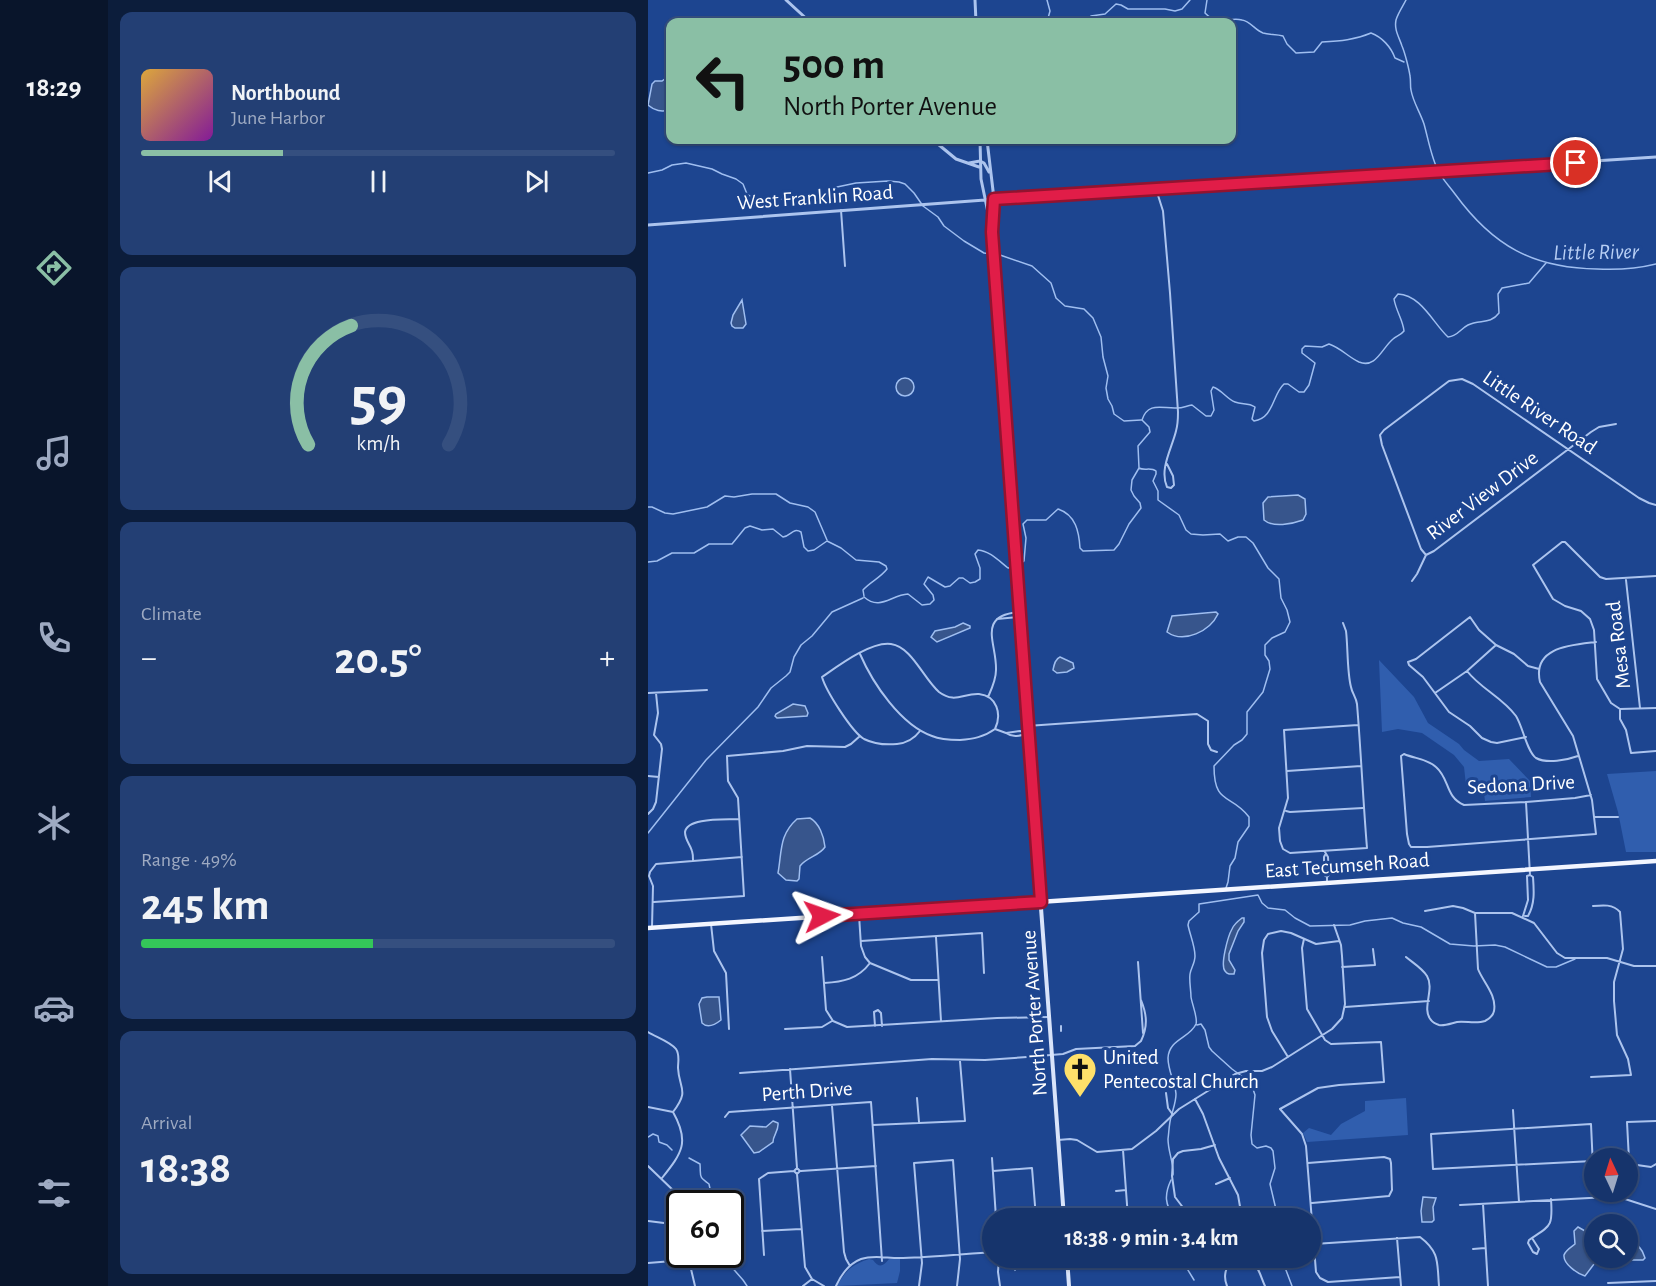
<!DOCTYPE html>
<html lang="en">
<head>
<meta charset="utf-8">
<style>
	body { margin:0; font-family:"Alegreya Sans",sans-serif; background:#233f74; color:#f1f3f6; height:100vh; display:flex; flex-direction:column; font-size:22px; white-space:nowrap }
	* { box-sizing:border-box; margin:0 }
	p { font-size:20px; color:#9eaac2 }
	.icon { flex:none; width:33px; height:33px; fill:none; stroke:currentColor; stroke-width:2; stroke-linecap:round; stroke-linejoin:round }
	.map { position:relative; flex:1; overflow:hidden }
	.side { display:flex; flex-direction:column; gap:12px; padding:12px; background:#0c1d3b; width:540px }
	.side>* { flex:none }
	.banner { position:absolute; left:18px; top:18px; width:570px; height:126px; border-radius:12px; box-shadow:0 2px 4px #0004,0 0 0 2px #354f7f; background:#8abfa5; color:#111; overflow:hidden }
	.needle { width:39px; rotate:356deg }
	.fabs { position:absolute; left:936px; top:1148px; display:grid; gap:12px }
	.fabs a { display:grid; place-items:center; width:54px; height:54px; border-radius:50%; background:#16346c; box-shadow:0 2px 4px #0004,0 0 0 2px #354f7f; font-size:30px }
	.speed { position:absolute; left:18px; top:1190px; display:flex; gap:12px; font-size:30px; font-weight:700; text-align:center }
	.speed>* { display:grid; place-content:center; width:78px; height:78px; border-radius:50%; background:#16346c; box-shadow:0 2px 4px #0004,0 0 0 2px #354f7f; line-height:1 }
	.speed .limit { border:3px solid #111; border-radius:9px; background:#fff; color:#111 }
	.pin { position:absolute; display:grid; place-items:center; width:51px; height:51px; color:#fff; margin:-26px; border:3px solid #fff; border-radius:50%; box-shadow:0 2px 6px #0007 }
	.me { position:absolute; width:66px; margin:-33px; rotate:86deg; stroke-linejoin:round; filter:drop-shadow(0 0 4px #0008) }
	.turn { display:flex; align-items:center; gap:21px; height:126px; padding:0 18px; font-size:27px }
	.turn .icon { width:78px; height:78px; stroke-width:2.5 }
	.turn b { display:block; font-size:42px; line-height:51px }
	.big { font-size:45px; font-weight:600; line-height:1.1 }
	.side .tile { flex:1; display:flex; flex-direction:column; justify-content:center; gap:9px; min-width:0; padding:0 21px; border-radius:12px; background:#233f74 }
	.side .dial { align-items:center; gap:0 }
	.dial svg { height:156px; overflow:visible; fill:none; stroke:#354f7f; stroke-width:7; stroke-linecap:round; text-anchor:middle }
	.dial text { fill:#f1f3f6; stroke:none }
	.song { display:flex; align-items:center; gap:18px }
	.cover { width:72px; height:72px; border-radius:9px; background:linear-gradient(135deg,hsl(40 70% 55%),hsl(290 70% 35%)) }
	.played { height:6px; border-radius:3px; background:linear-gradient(90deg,#8abfa5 30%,#354f7f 30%) }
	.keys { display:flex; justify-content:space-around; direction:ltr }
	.heat { display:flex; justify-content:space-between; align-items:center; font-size:33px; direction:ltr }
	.charge { height:9px; border-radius:4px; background:linear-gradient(90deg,#34c759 49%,#354f7f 0) }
	.trip { position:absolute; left:334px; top:1208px; width:339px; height:60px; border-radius:30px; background:#16346c; box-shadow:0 2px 4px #0004,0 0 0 2px #354f7f; font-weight:600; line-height:60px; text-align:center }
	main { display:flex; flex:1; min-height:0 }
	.tab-bar { display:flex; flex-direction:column; width:108px; justify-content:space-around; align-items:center; background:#09152b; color:#9eaac2 }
	.tab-bar .icon { width:42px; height:42px }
	.tab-bar .on { color:#8abfa5 }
	.tab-bar b { font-size:27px; color:#f1f3f6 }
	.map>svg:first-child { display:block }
	.green { fill:#305eae }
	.water { fill:#37558c; stroke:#9fbef0; stroke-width:1.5 }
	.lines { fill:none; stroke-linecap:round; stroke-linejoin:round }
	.stream { stroke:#9fbef0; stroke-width:1.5 }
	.minor { stroke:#acc4ee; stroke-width:2 }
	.tertiary { stroke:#acc4ee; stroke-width:3 }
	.secondary { stroke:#d9e4fa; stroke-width:4 }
	.primary { stroke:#f3f6ff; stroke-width:4.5 }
	.route-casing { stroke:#92132f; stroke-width:15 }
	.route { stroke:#e11d48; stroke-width:10 }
	.labels { text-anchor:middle; stroke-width:6; stroke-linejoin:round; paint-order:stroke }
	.street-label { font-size:21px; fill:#fff; stroke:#1d4590 }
	.poi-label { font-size:21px; fill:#fff; stroke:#1d4590; text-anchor:start }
	.water-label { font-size:22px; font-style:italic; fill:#b8cff5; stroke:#1d4590 }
</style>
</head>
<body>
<main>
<nav class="tab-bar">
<b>18:29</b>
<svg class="icon on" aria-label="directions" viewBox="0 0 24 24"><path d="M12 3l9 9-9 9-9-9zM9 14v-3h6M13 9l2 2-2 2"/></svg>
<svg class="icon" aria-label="music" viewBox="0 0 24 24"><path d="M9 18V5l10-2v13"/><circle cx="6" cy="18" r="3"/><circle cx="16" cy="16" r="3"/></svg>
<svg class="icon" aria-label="phone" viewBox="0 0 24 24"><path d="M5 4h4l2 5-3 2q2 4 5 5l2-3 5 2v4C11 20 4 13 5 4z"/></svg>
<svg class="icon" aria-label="climate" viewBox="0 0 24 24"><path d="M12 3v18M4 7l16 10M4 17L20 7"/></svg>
<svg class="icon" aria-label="car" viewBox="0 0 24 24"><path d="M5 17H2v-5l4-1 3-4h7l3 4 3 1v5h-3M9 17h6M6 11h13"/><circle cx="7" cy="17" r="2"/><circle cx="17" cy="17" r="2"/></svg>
<svg class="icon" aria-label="filters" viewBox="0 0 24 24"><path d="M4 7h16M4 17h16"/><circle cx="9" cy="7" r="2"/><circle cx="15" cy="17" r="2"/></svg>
</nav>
<section class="side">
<div class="tile">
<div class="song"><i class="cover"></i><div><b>Northbound</b><p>June Harbor</p></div></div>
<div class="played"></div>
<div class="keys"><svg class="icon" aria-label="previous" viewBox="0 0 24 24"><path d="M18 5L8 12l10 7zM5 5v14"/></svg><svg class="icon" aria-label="pause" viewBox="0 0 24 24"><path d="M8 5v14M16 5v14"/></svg><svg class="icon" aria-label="next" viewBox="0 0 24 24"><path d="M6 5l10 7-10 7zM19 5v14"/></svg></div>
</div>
<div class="tile dial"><svg viewBox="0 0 100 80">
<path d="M14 69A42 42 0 1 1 86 69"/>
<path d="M14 69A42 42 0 0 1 36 8" stroke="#8abfa5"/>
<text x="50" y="56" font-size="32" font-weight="700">59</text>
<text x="50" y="72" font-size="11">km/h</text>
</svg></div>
<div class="tile"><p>Climate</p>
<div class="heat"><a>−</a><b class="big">20.5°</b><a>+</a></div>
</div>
<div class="tile"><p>Range · 49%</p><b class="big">245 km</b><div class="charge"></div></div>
<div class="tile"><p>Arrival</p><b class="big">18:38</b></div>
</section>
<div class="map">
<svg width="1008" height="1286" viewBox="0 0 1008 1286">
	<rect width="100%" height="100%" fill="#1d4590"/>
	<path class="green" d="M731 660 766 697 780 723 811 744 816 750 831 761 861 759 882 781 883 797 837 801 835 785H818L816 767 806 755 774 733 750 729 734 732Z
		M1008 771V852H978L970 812 959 774Z
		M758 1098 760 1135 659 1142 655 1133 661 1128 683 1135 693 1124 717 1111V1101Z
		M221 1259 225 1260C231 1268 235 1267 241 1259H252V1271L249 1283 189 1286C197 1271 205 1264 221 1259Z"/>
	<path class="water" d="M17 79 22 82V110C13 112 7 111 0 105L4 84 7 81H14Z
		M94 300 98 324 95 328H87L84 326 83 323 85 315Z
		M248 387a9 9 0 1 1 18 0a9 9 0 1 1-18 0Z
		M650 495 657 499 658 514 655 520C644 524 625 528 616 520L615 503 620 497Z
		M568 612 570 614C562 631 536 644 519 632L524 616Z
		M315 623 322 626V628L289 642 283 637 287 631 307 627Z
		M412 657 425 663 426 668 419 672 409 673 405 670C406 665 407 659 412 657Z
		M145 704 157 706 160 713 159 716 129 718 127 716 128 714Z
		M162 818C171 823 176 836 177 847 171 856 159 857 152 866L151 879 149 881 138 880 130 873C134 851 131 835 149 819Z
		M594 918H596V922L590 931 581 954V960L587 970 586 974C582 974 580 975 577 971 572 965 580 936 584 929 586 924 590 921 594 918Z
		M59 997H71L73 1020C68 1024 60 1029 54 1023L51 1004 54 998Z
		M125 1121 130 1123C131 1131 125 1135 125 1142L111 1152 106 1153 93 1135 102 1126 118 1127Z
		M775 1197 788 1198 785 1207 786 1220 784 1222H774L773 1211Z
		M930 1227 937 1231 946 1235V1257H957L946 1264 937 1276C930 1274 915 1264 916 1255 917 1251 923 1247 927 1244L926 1231Z
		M980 1241C989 1242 995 1250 997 1258L995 1260H973L962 1257H980Z
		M388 1257H404V1264L396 1268H369L367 1270 364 1266 363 1261 368 1262Z"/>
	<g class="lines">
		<path class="stream" d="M559 0 557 13C573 29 578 16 594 20 602 21 607 30 615 33 621 35 628 34 635 36L639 44 648 53 666 52 674 42C692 41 707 40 723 33 734 37 743 47 747 58L756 62
			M758 0C755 6 750 13 748 20 746 30 751 37 754 46 757 53 761 69 762 76 763 81 762 86 763 90 765 102 772 112 776 124 780 138 784 161 791 172 795 180 802 187 807 194 845 246 885 268 949 269 969 270 988 269 1008 264
			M399 22 402 11 399 0
			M437 22 443 16 457 14 468 4 473 5 480 9H517L527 11 534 9 542 0
			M0 173 14 170 24 165 38 163 64 169 74 174 88 179 95 184 99 194 105 198 126 200 171 195 177 194 182 190 189 187 208 183 240 181 251 182 257 184 266 193 275 206 290 217 296 226 316 241 336 253 352 255 384 266 403 283 408 298 417 306 436 309 445 318 453 337 455 357 460 376 458 388 460 399 464 406 466 414 476 421 493 420
			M494 420C500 401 515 409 529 408 535 408 538 406 544 405L558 416H563L566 410 563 391 565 387C574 390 579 399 587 402 594 405 600 402 607 407L604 419 606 421C626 418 624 395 636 384H640L651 392H656L661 385 667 363 654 353V349L657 346 674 347 681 344C693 348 700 357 711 362 728 369 734 348 745 339 748 336 753 335 756 331 755 320 748 311 746 299L750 294C773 295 785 323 800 337 810 336 812 329 820 325 832 319 842 325 851 313L850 294 854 288 881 283 898 263
			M491 468C496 471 503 467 508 471V474L505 481 510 491V500L531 515 538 530 543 534 555 535 572 534 580 541 590 537H598L605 543 620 568 631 579 633 598 639 610 642 622 637 632 624 638 617 645V655L621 661 622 669 615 692 599 712V734L594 740 586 745 566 766C566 806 583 793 601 817V826L590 842 587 858 582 866 580 882 578 888
			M0 507H4L17 513 25 514 59 507 77 496 86 497 104 494H128L142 503 160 507 167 512 179 540
			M179 541 193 548 208 560 231 562 238 566 239 569C232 578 222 582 215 590L216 596
			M0 562 9 561 24 553H46L61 544H84L97 528 102 526 114 530 125 529 135 537C143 536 145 527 153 532L156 547 160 551 166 550 179 541
			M216 597C232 611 243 595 260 594L274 605 282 604 286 600 285 595 276 584 280 577 297 587 302 586 311 578H315L322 583 327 582 332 579V568L327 554 330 550C342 551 351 561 360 568L369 567 376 561 378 538 375 524 379 520H398L410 509C428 515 431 532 432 548L435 551 466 550 471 544 481 524 493 508 492 503 486 496 483 490 484 480 491 468 490 446 502 432 501 427 494 420
			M0 833 58 760 110 707 123 688 138 676 142 672 146 657 153 645 164 636 184 612 215 598
			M549 1025 553 1024 557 1030 561 1047 564 1051 584 1069 603 1083 607 1095 603 1135 604 1144 609 1148 618 1146 623 1148 625 1151 627 1168 622 1184 630 1218
			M0 1137 5 1134 10 1136 11 1142 19 1145 24 1150
			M41 1158 52 1164C53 1177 50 1176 61 1184L65 1203
			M525 1175C526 1163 520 1152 520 1139 521 1132 521 1124 523 1117 525 1109 528 1102 528 1094 527 1082 520 1071 520 1058 521 1039 542 1038 548 1024 550 1018 544 1004 543 997 543 990 541 981 542 974 543 968 547 963 547 956 547 946 542 935 540 925L541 921 551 912V904L610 895 614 903 620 908 637 910 647 918 662 926 702 925 717 921 744 918 755 923 773 927 802 944 826 946 847 945 857 947 899 967H908L927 959
			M523 1180C516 1195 517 1204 526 1218
			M79 1254 81 1264 95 1280 99 1286
			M532 1257 546 1280
			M633 1257 644 1286"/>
		<path class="minor" d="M508 189 515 211 522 293 530 412C530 418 530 424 528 431 524 448 511 469 519 487L523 488 526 485 525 476 519 464
			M193 210 197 266
			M778 555 773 549 734 445 732 435 736 430 801 381 814 379 825 384 991 498 1001 503 1008 505
			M778 555 786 551 943 432 951 427 968 424
			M1008 576 958 579 952 577 917 542H914L885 565 905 599 917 606 933 611 942 619 946 630 949 679 963 703 972 709 1008 708
			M978 580 992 708
			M764 581 769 574 778 555
			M349 619 371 617
			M695 623 698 631C700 647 699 672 703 687 704 693 708 697 709 704 713 752 715 800 719 848L642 853 635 849 632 841 631 828 640 798 636 730 710 725
			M212 654C225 684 253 725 284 736 293 740 303 740 312 740 325 739 336 737 347 729
			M819 671C833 689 854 697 868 716 875 727 879 752 888 758 899 764 919 760 930 756
			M0 693 59 690
			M787 693 819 671 848 645
			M340 697C344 688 348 680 348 670 349 643 328 616 371 612
			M972 709V719L978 730 983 753 1008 751
			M379 726 549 714 560 721V744L563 750 569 752
			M272 731C266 739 259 743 249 744 238 745 226 744 216 739 204 732 178 691 174 677 190 666 223 641 243 644 264 647 275 678 291 692 307 704 315 693 331 694 349 696 354 714 347 729L358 733
			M372 731 380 733C372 736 365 738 358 733Z
			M6 735 10 713 8 693
			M878 737 849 743 843 742 834 738 822 726 801 712 775 677 761 665 760 662 768 659 822 617 831 630 848 645 866 654 880 666 891 669
			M639 771 713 766
			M0 776 11 777
			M943 795 927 798 878 802 816 805C797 797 802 779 788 767 778 758 767 759 756 754L753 756 759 834 761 844 763 847H779L948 834 944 800 925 736 892 682C884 647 923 645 948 642
			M638 811 642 812 715 808
			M0 814 5 809 8 802 14 749 13 744 6 735
			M946 817H970
			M677 852 680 857 681 875 679 877V883
			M677 855 676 857V875L679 877
			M45 860C45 857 45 854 44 851 42 844 37 840 37 832 39 817 78 820 91 819
			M6 902 96 896 90 798 80 781 79 756 135 751 159 746 197 747 203 744 212 736
			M777 911 805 906 815 908 827 913H864L886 923 909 953 917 958H959L986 966H1008
			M211 915 213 946 217 957 222 963 263 980H290
			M875 916 880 900 879 876 882 875
			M877 916H880C887 904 886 891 885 877L882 875 878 802
			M63 924 66 951 78 973 81 1029
			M4 927 5 886 1 876 2 872 8 864 94 857
			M288 937 293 1021
			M656 939 654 948 659 1009 677 1040 683 1044 733 1042 736 1082 691 1085 670 1088 632 1109 654 1134 658 1146 668 1272 672 1278 680 1282 752 1277
			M213 941 334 933 336 973
			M174 957 178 1010 185 1021 199 1027 349 1018 401 1017
			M758 957C765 963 774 968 779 976 787 989 773 1009 783 1020 785 1023 788 1024 791 1025 797 1026 804 1023 809 1022 818 1021 829 1024 837 1021 841 1019 845 1016 846 1011 849 995 835 982 830 969L827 913
			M490 962 495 1033
			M694 967 727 965 725 949
			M176 983C195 982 210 979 222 963
			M697 1007 781 1001
			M227 1026 226 1012 230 1010 233 1013 234 1026
			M413 1026V1031
			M137 1029 174 1027 184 1021
			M0 1032C8 1037 23 1042 28 1049 32 1055 30 1061 30 1068 31 1089 42 1090 25 1112
			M640 1057 624 1031 619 1017 614 953 616 940 620 934 633 931 643 933 668 944 691 941
			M142 1069 149 1168
			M92 1073 284 1059 337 1060 379 1057 415 1054 428 1049 487 1046 493 1041C500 1026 499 1015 493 1000
			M943 1077 983 1075 980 1059 969 1035 966 1001V982L975 949 972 912C965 904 955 905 945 906
			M518 1093 520 1108 525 1115
			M269 1098 271 1122
			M547 1099 555 1114 571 1158 590 1195 594 1218
			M184 1106 196 1252 198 1259 202 1266
			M0 1107 25 1112C42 1142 34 1153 14 1178
			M865 1110 871 1202
			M77 1117 81 1112 223 1102 234 1261
			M225 1125 317 1121 312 1061
			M410 1140 422 1139 429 1140 449 1152 484 1149 508 1131 531 1109 587 1074 598 1071H614L624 1067 684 1029 694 1018 697 1004 694 956 693 945 686 925
			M475 1150 480 1218
			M344 1158 348 1218
			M945 1161 785 1169 783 1134 943 1124 946 1189
			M660 1163 736 1157 742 1159 743 1163 744 1190 741 1196 664 1203
			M982 1164 1003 1167 1008 1164
			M0 1166 29 1194 36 1203
			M153 1171 228 1166
			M345 1171 384 1168 388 1218
			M149 1174 152 1171 149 1168 146 1171 149 1174 157 1267 164 1279 176 1286
			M568 1184 582 1178
			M468 1191 478 1190
			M947 1191V1197
			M977 1199 982 1179 979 1122 1008 1121
			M835 1204 840 1286
			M812 1205 960 1197 977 1199 1008 1209
			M543 1218 527 1197 524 1176 525 1159 530 1153 535 1151 553 1149 567 1145
			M0 1221 16 1223 32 1221
			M114 1231 153 1229
			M749 1238 753 1286
			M884 1238 891 1249 889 1254 885 1252 880 1243 881 1240C903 1225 905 1227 903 1199
			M666 1244 772 1237C792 1252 789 1263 791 1286
			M825 1249 837 1248
			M41 1254 37 1260 43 1269 47 1286
			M116 1255 111 1179 120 1173 146 1171
			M351 1257 350 1272 352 1286
			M0 1263 37 1260
			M960 1283 1008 1281
			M155 1286 164 1279
			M188 1286C193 1275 200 1264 213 1259 227 1254 241 1259 255 1258 285 1257 315 1254 345 1252
			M271 1286 274 1263 266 1163 305 1160 312 1259 309 1286
			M579 1286C572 1270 585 1250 603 1261 611 1266 613 1278 617 1286"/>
		<path class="tertiary" d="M138 0 162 22
			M327 0 328 22
			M285 140 308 159 331 167
			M332 140 333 179 344 232 383 773
			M339 140 346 199 344 230
			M321 163 332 161 336 163 341 172
			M0 225 337 200 1008 157"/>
		<path class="secondary" d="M383 773 416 1218
			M419 1257 421 1286"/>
		<path class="primary" d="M0 928 1008 861"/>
	</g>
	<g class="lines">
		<defs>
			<path id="route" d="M174 916 393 902 344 232 346 199 928 163"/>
		</defs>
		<use href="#route" class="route-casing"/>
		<use href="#route" class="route"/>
	</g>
	<defs>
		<symbol id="church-pin" viewBox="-11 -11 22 30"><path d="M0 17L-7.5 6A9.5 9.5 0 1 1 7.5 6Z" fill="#fee06a" stroke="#1d4590"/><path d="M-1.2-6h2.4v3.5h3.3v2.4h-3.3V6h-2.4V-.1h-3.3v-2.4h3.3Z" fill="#111"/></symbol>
	</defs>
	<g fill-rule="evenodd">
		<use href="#church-pin" x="413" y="1050" width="38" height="52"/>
	</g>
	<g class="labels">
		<g class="street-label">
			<text transform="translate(167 197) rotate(-4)" y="7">West Franklin Road</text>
			<text transform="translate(892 412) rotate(34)" y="7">Little River Road</text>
			<text transform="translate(834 495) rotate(-37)" y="7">River View Drive</text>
			<text transform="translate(970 645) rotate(-97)" y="7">Mesa Road</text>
			<text transform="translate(873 784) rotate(-3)" y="7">Sedona Drive</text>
			<text transform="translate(699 865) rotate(-4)" y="7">East Tecumseh Road</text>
			<text transform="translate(386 1013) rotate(-94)" y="7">North Porter Avenue</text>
			<text transform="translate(159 1091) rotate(-4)" y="7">Perth Drive</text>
		</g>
		<g class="poi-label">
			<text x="455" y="1064">United<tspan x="455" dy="24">Pentecostal Church</tspan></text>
		</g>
		<g class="water-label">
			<text transform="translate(948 251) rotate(-1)" y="8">Little River</text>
		</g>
	</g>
</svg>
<div class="fabs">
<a><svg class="needle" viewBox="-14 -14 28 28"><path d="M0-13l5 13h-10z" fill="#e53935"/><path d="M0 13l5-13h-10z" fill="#9eaac2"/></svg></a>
<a><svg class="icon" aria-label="search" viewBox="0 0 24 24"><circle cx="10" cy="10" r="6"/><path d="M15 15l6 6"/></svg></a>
</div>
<div class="speed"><div class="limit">60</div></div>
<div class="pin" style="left:928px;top:163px;background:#d93025"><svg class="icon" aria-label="arrive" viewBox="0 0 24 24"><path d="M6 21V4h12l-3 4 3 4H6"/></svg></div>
<svg class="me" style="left:174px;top:916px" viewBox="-20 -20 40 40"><path d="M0-17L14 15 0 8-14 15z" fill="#e11d48" stroke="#fff" stroke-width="4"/></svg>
<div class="trip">18:38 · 9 min · 3.4 km</div>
<div class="banner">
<div class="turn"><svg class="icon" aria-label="left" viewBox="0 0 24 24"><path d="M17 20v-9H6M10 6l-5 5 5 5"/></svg><div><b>500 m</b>North Porter Avenue</div></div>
</div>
</div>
</main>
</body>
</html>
